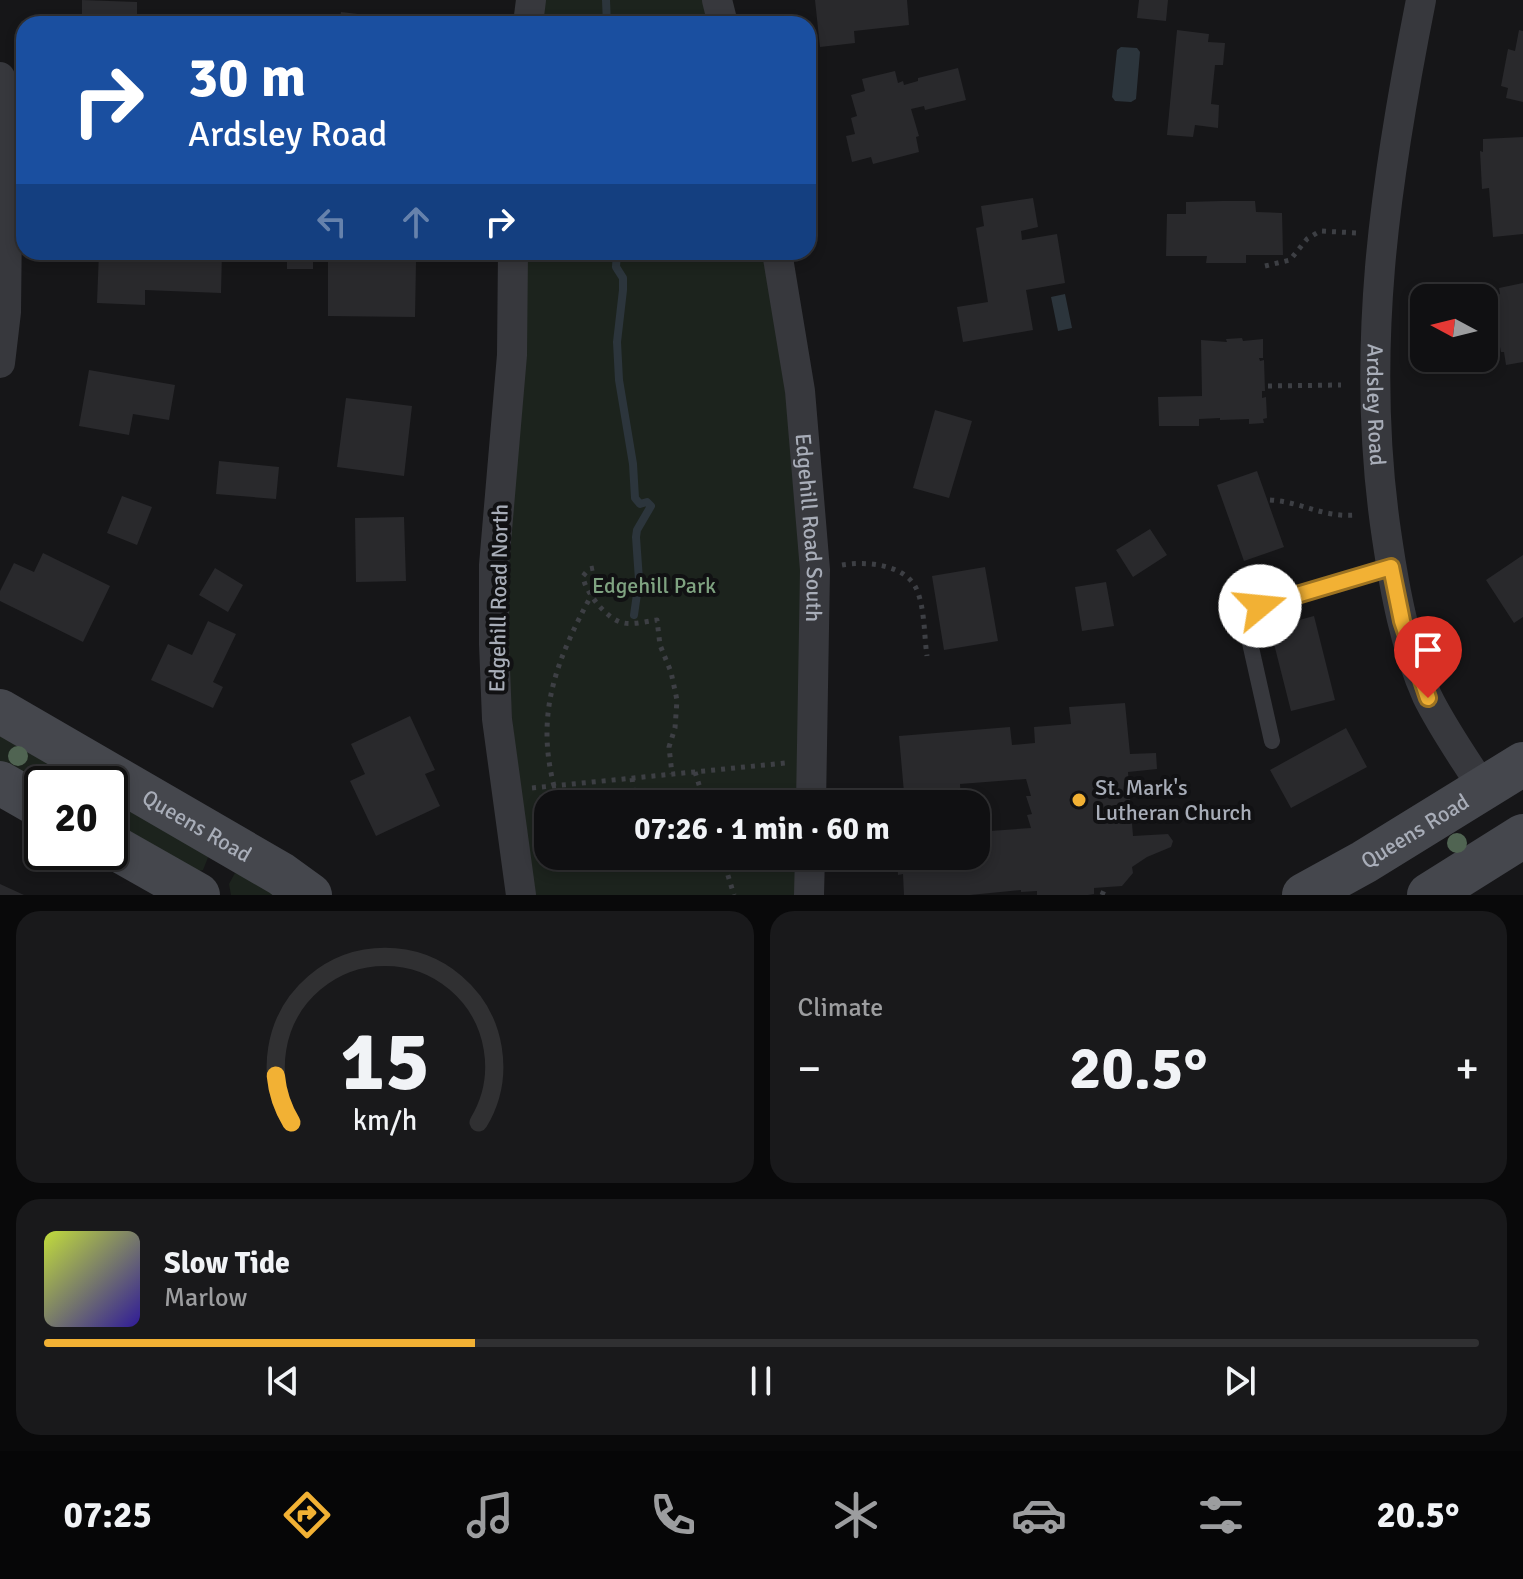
<!DOCTYPE html>
<html lang="en">
<head>
<meta charset="utf-8">
<style>
	body { margin:0; font-family:Signika,sans-serif; background:#19191b; color:#f1f3f6; height:100vh; display:flex; flex-direction:column; font-size:30px; white-space:nowrap }
	* { box-sizing:border-box; margin:0 }
	p { font-size:26px; color:#9c9d9f }
	.icon { flex:none; width:44px; height:44px; fill:none; stroke:currentColor; stroke-width:2; stroke-linecap:round; stroke-linejoin:round }
	.map { position:relative; height:895px; overflow:hidden }
	.details { display:flex; flex-direction:column; gap:16px; padding:16px; background:#09090a; flex:1 }
	.details>* { flex:none }
	.hud { position:absolute; left:16px; top:16px; width:800px; height:244px; border-radius:24px; box-shadow:0 4px 12px #0003,0 0 0 2px #303032; background:#1a4fa0; color:#fff; overflow:hidden }
	.needle { width:52px; rotate:277deg }
	.tools { position:absolute; left:1410px; top:284px; display:grid; gap:16px }
	.tools a { display:grid; place-items:center; width:88px; height:88px; border-radius:16px; background:#101012; box-shadow:0 4px 12px #0003,0 0 0 2px #303032; font-size:40px }
	.speed { position:absolute; left:24px; top:766px; display:flex; gap:16px; font-size:40px; font-weight:700; text-align:center }
	.speed>* { display:grid; place-content:center; width:104px; height:104px; border-radius:50%; background:#101012; box-shadow:0 4px 12px #0003,0 0 0 2px #303032; line-height:1 }
	.speed .limit { border:4px solid #111; border-radius:12px; background:#fff; color:#111 }
	.pin { position:absolute; display:grid; place-items:center; width:68px; height:68px; color:#fff; margin:-82px -34px; border-radius:50% 50% 50% 0; rotate:-45deg; box-shadow:0 0 8px #0007 }
	.pin .icon { rotate:45deg }
	.me { position:absolute; width:88px; margin:-44px; rotate:73deg; stroke-linejoin:round; filter:drop-shadow(0 0 6px #0008) }
	.turn { display:flex; align-items:center; gap:28px; height:168px; padding:0 40px; font-size:36px }
	.turn .icon { width:104px; height:104px; stroke-width:2.5 }
	.turn b { display:block; font-size:56px; line-height:68px }
	.lanes { display:flex; align-items:center; height:76px; padding:0 40px; background:#0003; justify-content:center; gap:40px; direction:ltr }
	.lanes .off { opacity:.35 }
	.big { font-size:60px; font-weight:800; line-height:1.1 }
	.details .tile { flex:1; display:flex; flex-direction:column; justify-content:center; gap:12px; min-width:0; padding:0 28px; border-radius:24px; background:#19191b }
	.details .dial { align-items:center; gap:0 }
	.dial svg { height:208px; overflow:visible; fill:none; stroke:#303032; stroke-width:7; stroke-linecap:round; text-anchor:middle }
	.dial text { fill:#f1f3f6; stroke:none }
	.song { display:flex; align-items:center; gap:24px }
	.cover { width:96px; height:96px; border-radius:12px; background:linear-gradient(135deg,hsl(70 70% 55%),hsl(250 70% 35%)) }
	.played { height:8px; border-radius:4px; background:linear-gradient(90deg,#f2b134 30%,#303032 30%) }
	.keys { display:flex; justify-content:space-around; direction:ltr }
	.heat { display:flex; justify-content:space-between; align-items:center; font-size:44px; direction:ltr }
	.details .tiles { flex:1; display:grid; gap:16px; grid-template-columns:1fr 1fr }
	.tile:last-child { grid-column:span 2 }
	.trip { position:absolute; left:534px; top:790px; width:456px; height:80px; border-radius:24px; background:#101012; box-shadow:0 4px 12px #0003,0 0 0 2px #303032; font-weight:800; line-height:80px; text-align:center }
	.menu { display:flex; height:128px; justify-content:space-around; align-items:center; background:#060607; color:#9c9d9f }
	.menu .icon { width:56px; height:56px }
	.menu .selected { color:#f2b134 }
	.menu b { font-size:36px; color:#f1f3f6 }
	.map>svg:first-child { display:block }
	.green { fill:#1c231d }
	.water { fill:#2c353c }
	.lines { fill:none; stroke-linecap:round; stroke-linejoin:round }
	.stream { stroke:#2c353c; stroke-width:8 }
	.building { fill:#29292c }
	.path { stroke:#3d3f44; stroke-width:5; stroke-dasharray:4 6; stroke-linecap:butt }
	.lane { stroke:#37383d; stroke-width:16 }
	.street { stroke:#37383d; stroke-width:30 }
	.secondary { stroke:#45474d; stroke-width:44 }
	.tree { fill:#506452 }
	.route-casing { stroke:#9d7322; stroke-width:20 }
	.route { stroke:#f2b134; stroke-width:14 }
	.poi-dot { fill:#f2b134; stroke:#111113; stroke-width:3 }
	.labels { text-anchor:middle; stroke-width:8; stroke-linejoin:round; paint-order:stroke }
	.street-label { font-size:22px; fill:#a8adb8; stroke:#111113 }
	.park-label { font-size:22px; fill:#7fa381; stroke:#111113 }
	.poi-label { font-size:22px; fill:#a8adb8; stroke:#111113; text-anchor:start }
</style>
</head>
<body>
<div class="map">
<svg width="1523" height="895" viewBox="0 0 1523 895">
	<rect width="100%" height="100%" fill="#161618"/>
	<path class="green" d="M541 0H704L710 24H538Z
		M522 252H767L802 518 800 804H548V856H798L797 895H532L526 862 504 635Z
		M0 723 107 784H42L0 766Z
		M110 786 209 855 203 870 195 872 110 829Z
		M235 873 289 895H231L229 884Z"/>
	<path class="water" d="M1121 47 1137 48 1140 52 1136 99 1131 102 1115 101 1112 97 1117 50Z
		M1065 294 1072 328 1058 331 1051 297Z"/>
	<g class="lines">
		<path class="stream" d="M606 0 607 24
			M617 252 616 267 623 278V290L617 342 619 380 633 464 635 498 640 504 647 502 651 506 637 530 636 537 639 580 634 615"/>
	</g>
	<path class="building" d="M82 0 137 2V18H154V24H82Z
		M815 0H907L909 25 854 31 855 43 820 47Z
		M1139 0H1168L1166 21 1137 18Z
		M341 12 408 20V24H339Z
		M1177 30 1209 34 1208 42 1225 43 1223 65H1215L1211 104 1219 105 1218 128 1195 125 1193 137 1167 135Z
		M1519 30 1523 31V102L1506 98 1508 88 1501 86 1508 49 1515 51Z
		M958 68 966 100 925 110 924 106 911 109 919 136 916 137 919 152 873 164 871 157 852 162 846 136 855 134 851 118 857 116 851 95 865 91 862 79 895 71 898 83 903 81 904 85 918 81V78Z
		M1523 137V234L1493 237 1489 188 1482 189 1480 151 1483 152V139Z
		M1033 198 1038 227 1021 231 1022 240 1057 234 1065 283 1026 290 1033 330 963 342 957 307 988 302 976 228 984 226 981 206Z
		M1222 201H1255L1256 212 1282 213 1283 255H1246V263H1206L1207 256H1166L1167 214H1186V202Z
		M99 252H222L221 293 145 290V305L97 303Z
		M287 252H313V269H287Z
		M328 261 416 262 415 317 328 316Z
		M1523 283V362L1506 365 1504 352H1501L1490 296 1500 294 1499 288Z
		M1242 338 1243 341 1263 339V358H1259L1260 361 1264 360 1265 391H1262V398L1266 397 1267 418 1263 419 1264 423 1249 424V419L1220 420V418L1199 419V426H1159L1158 397 1202 396 1201 340 1227 342 1226 339Z
		M89 370 175 385 169 420 133 414 129 435 79 426Z
		M346 398 412 406 404 476 337 467Z
		M935 410 972 421 949 498 913 488Z
		M219 461 279 467 276 499 216 494Z
		M1257 471 1284 547 1244 561 1217 485Z
		M122 496 152 507 137 545 107 533Z
		M404 517 406 581 356 582 355 518Z
		M1150 529 1167 555 1133 577 1116 550Z
		M43 553 110 586 83 642 0 601V591L14 563 34 572Z
		M1523 555V617L1514 623 1486 580Z
		M985 567 998 641 944 650 932 576Z
		M215 568 243 585 228 612 199 595Z
		M1106 582 1114 626 1082 631 1075 587Z
		M1314 616 1335 700 1291 711 1270 628Z
		M208 621 236 634 213 682 223 687 213 708 151 680 168 644 192 655Z
		M1125 703 1130 754 1156 753 1157 769 1128 772 1133 836 1168 834 1173 841 1171 847 1147 857 1132 867 1133 873 1122 886 1094 888V894L1088 895H1037V891L1021 892V890L970 895H904L903 874 898 875 897 856 977 857 976 832 1031 828 1027 815 1032 814 1026 796H1031L1026 779 960 784 961 804H905L899 736 1010 727 1012 745 1035 743 1034 727 1071 724 1069 707Z
		M410 716 435 770 425 774 440 806 376 836 350 781 365 774 351 744Z
		M1346 728 1367 767 1291 808 1270 770Z
		M0 884 24 895H0Z"/>
	<g class="lines">
		<path class="path" d="M808 105 815 95
			M1265 266 1290 260 1307 239 1320 231 1358 233
			M1268 386 1341 385
			M1270 500C1303 502 1322 518 1358 515
			M842 565C866 561 904 564 916 588 925 607 924 636 927 656
			M594 568 589 569 583 576C584 591 608 621 624 623 634 625 647 621 657 620L660 645 671 672 677 700 675 728 669 747 672 774
			M695 772 705 804
			M632 778 635 804
			M554 786C535 712 557 659 592 594
			M532 788 785 763
			M639 856 641 869
			M722 856 734 895
			M1102 895 1105 888"/>
		<path class="lane" d="M1272 741 1248 634C1252 618 1254 608 1271 602L1391 567"/>
		<g class="street">
			<path d="M717 0 723 24"/>
			<path id="s1" d="M1421 0C1385 181 1359 353 1387 538 1395 592 1405 646 1427 696 1443 729 1465 759 1484 790"/>
			<path d="M528 24 531 0"/>
			<path d="M0 77 7 221 6 312 0 363"/>
			<path d="M513 252 512 355 494 565V644L497 719 521 895"/>
			<path id="s2" d="M777 252 800 391 815 570 811 804"/>
			<path d="M809 895 810 856"/>
		</g>
		<g class="secondary">
			<path id="s3" d="M0 711 281 874 310 895"/>
			<path d="M0 783 42 807"/>
			<path d="M110 845 198 895"/>
			<path id="s4" d="M1304 895 1364 862 1523 764"/>
			<path d="M1429 895 1523 836"/>
		</g>
	</g>
	<g class="tree">
		<circle cx="18" cy="756" r="10"/>
		<circle cx="1457" cy="843" r="10"/>
	</g>
	<g class="lines">
		<defs>
			<path id="route" d="M1260 606 1391 567 1402 621 1428 698"/>
		</defs>
		<use href="#route" class="route-casing"/>
		<use href="#route" class="route"/>
	</g>
	<circle class="poi-dot" cx="1079" cy="800" r="8"/>
	<g class="labels">
		<g class="street-label">
			<text dy="8" stroke="none"><textPath href="#s1" startOffset="408">Ardsley Road</textPath></text>
			<text dy="8" stroke="none"><textPath href="#s2" startOffset="278">Edgehill Road South</textPath></text>
			<text transform="translate(498 598) rotate(-89)" y="8">Edgehill Road North</text>
			<text dy="8" stroke="none"><textPath href="#s3" startOffset="228">Queens Road</textPath></text>
			<text dy="8" stroke="none"><textPath href="#s4" startOffset="128">Queens Road</textPath></text>
		</g>
		<g class="park-label">
			<text x="654" y="593">Edgehill Park</text>
		</g>
		<g class="poi-label">
			<text x="1095" y="795">St. Mark's<tspan x="1095" dy="25">Lutheran Church</tspan></text>
		</g>
	</g>
</svg>
<div class="tools">
<a><svg class="needle" viewBox="-14 -14 28 28"><path d="M0-13l5 13h-10z" fill="#e53935"/><path d="M0 13l5-13h-10z" fill="#9c9d9f"/></svg></a>
</div>
<div class="speed"><div class="limit">20</div></div>
<div class="pin" style="left:1428px;top:698px;background:#d93025"><svg class="icon" aria-label="arrive" viewBox="0 0 24 24"><path d="M6 21V4h12l-3 4 3 4H6"/></svg></div>
<svg class="me" style="left:1260px;top:606px" viewBox="-20 -20 40 40"><circle r="19" fill="#fff"/><path d="M0-13L10 11 0 6-10 11z" fill="#f2b134"/></svg>
<div class="trip">07:26 · 1 min · 60 m</div>
<div class="hud">
<div class="turn"><svg class="icon" aria-label="right" viewBox="0 0 24 24"><path d="M7 20v-9h11M14 6l5 5-5 5"/></svg><div><b>30 m</b>Ardsley Road</div></div>
<div class="lanes"><svg class="icon off" aria-label="left" viewBox="0 0 24 24"><path d="M17 20v-9H6M10 6l-5 5 5 5"/></svg><svg class="icon off" aria-label="ahead" viewBox="0 0 24 24"><path d="M12 20V5M6 11l6-6 6 6"/></svg><svg class="icon" aria-label="right" viewBox="0 0 24 24"><path d="M7 20v-9h11M14 6l5 5-5 5"/></svg></div>
</div>
</div>
<section class="details">
<div class="tiles">
<div class="tile dial"><svg viewBox="0 0 100 80">
<path d="M14 69A42 42 0 1 1 86 69"/>
<path d="M14 69A42 42 0 0 1 8 51" stroke="#f2b134"/>
<text x="50" y="56" font-size="32" font-weight="700">15</text>
<text x="50" y="72" font-size="11">km/h</text>
</svg></div>
<div class="tile"><p>Climate</p>
<div class="heat"><a>−</a><b class="big">20.5°</b><a>+</a></div>
</div>
<div class="tile">
<div class="song"><i class="cover"></i><div><b>Slow Tide</b><p>Marlow</p></div></div>
<div class="played"></div>
<div class="keys"><svg class="icon" aria-label="previous" viewBox="0 0 24 24"><path d="M18 5L8 12l10 7zM5 5v14"/></svg><svg class="icon" aria-label="pause" viewBox="0 0 24 24"><path d="M8 5v14M16 5v14"/></svg><svg class="icon" aria-label="next" viewBox="0 0 24 24"><path d="M6 5l10 7-10 7zM19 5v14"/></svg></div>
</div>
</div>
</section>
<nav class="menu">
<b>07:25</b>
<svg class="icon selected" aria-label="directions" viewBox="0 0 24 24"><path d="M12 3l9 9-9 9-9-9zM9 14v-3h6M13 9l2 2-2 2"/></svg>
<svg class="icon" aria-label="music" viewBox="0 0 24 24"><path d="M9 18V5l10-2v13"/><circle cx="6" cy="18" r="3"/><circle cx="16" cy="16" r="3"/></svg>
<svg class="icon" aria-label="phone" viewBox="0 0 24 24"><path d="M5 4h4l2 5-3 2q2 4 5 5l2-3 5 2v4C11 20 4 13 5 4z"/></svg>
<svg class="icon" aria-label="climate" viewBox="0 0 24 24"><path d="M12 3v18M4 7l16 10M4 17L20 7"/></svg>
<svg class="icon" aria-label="car" viewBox="0 0 24 24"><path d="M5 17H2v-5l4-1 3-4h7l3 4 3 1v5h-3M9 17h6M6 11h13"/><circle cx="7" cy="17" r="2"/><circle cx="17" cy="17" r="2"/></svg>
<svg class="icon" aria-label="filters" viewBox="0 0 24 24"><path d="M4 7h16M4 17h16"/><circle cx="9" cy="7" r="2"/><circle cx="15" cy="17" r="2"/></svg>
<b>20.5°</b>
</nav>
</body>
</html>
